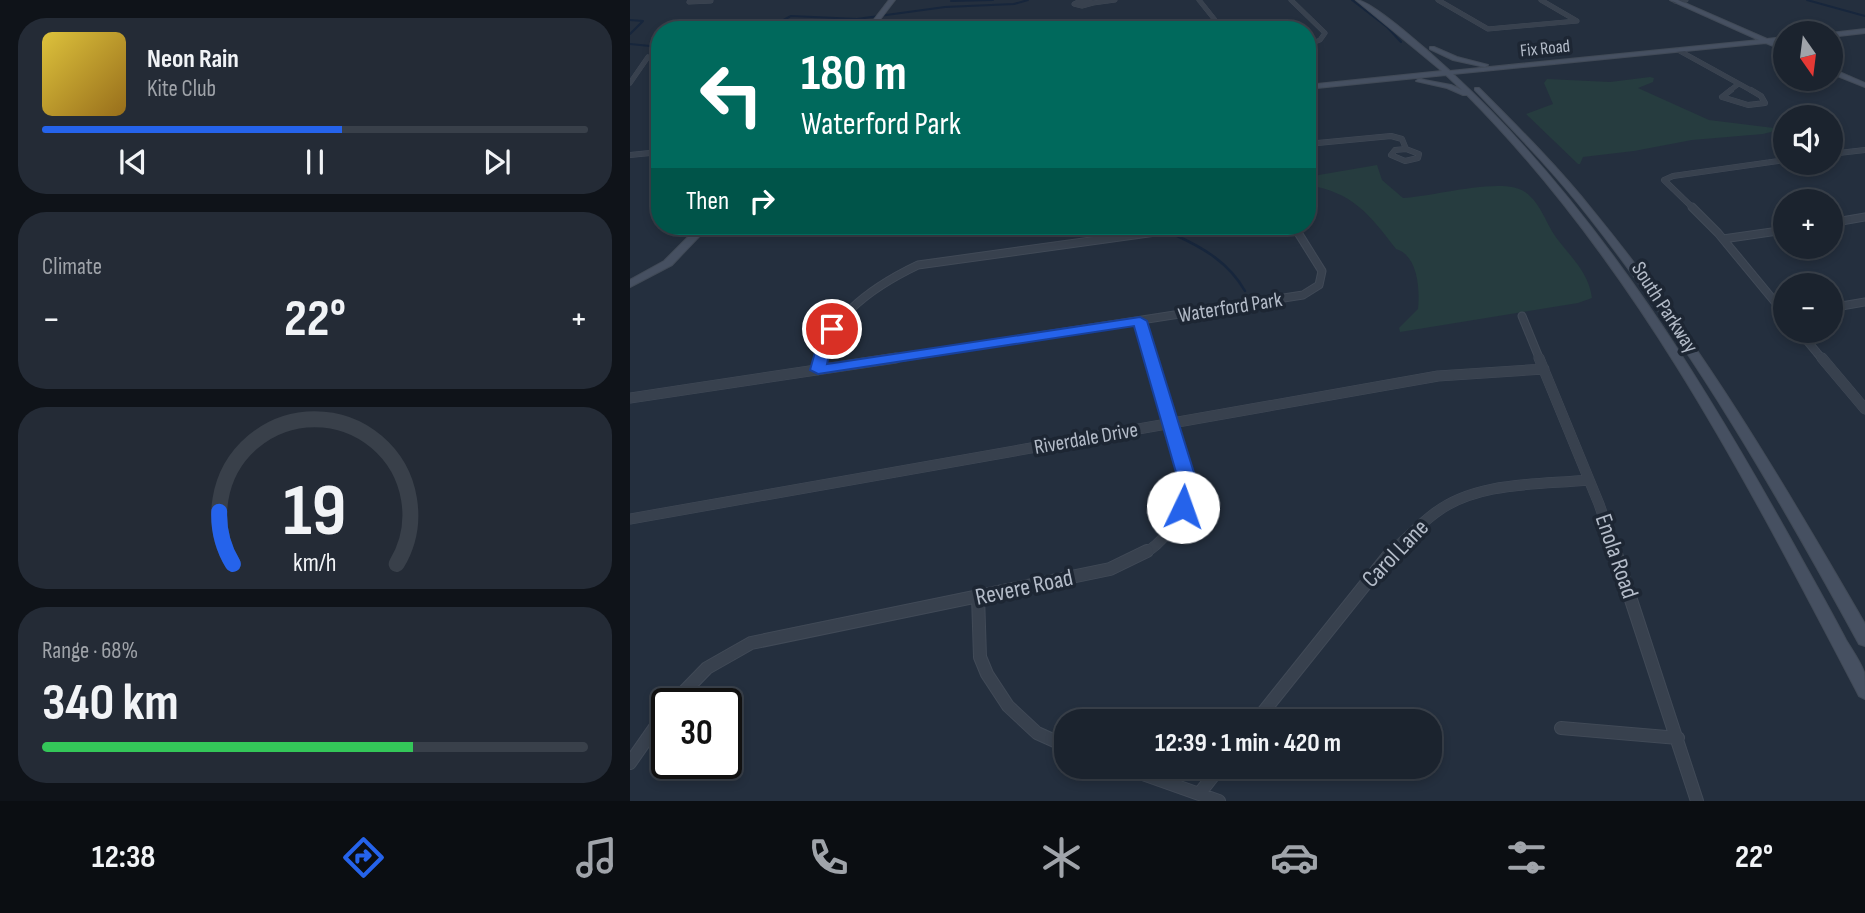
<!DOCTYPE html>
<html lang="en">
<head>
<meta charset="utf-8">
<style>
	body { margin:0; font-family:"Sofia Sans Condensed",sans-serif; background:#242b36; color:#f1f3f6; height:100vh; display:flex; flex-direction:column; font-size:26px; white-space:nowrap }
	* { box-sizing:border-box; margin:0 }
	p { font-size:23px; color:#a0a4aa }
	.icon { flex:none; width:38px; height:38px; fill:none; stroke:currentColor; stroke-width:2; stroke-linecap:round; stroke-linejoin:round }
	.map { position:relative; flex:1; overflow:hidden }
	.side { display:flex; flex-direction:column; gap:18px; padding:18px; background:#0f1319; width:630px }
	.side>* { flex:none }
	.guide { position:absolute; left:21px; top:21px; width:665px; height:214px; border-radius:28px; box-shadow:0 4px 10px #0003,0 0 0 2px #39404a; background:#00695c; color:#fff; overflow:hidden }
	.needle { width:46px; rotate:166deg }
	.fabs { position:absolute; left:1143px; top:21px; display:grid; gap:14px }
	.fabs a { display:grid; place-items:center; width:70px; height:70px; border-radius:50%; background:#1b232e; box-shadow:0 4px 10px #0003,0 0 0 2px #39404a; font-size:35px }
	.speed { position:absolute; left:21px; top:688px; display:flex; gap:14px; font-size:35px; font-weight:700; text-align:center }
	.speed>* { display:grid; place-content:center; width:91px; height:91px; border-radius:50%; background:#1b232e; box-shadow:0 4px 10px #0003,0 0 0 2px #39404a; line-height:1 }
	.speed .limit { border:4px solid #111; border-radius:10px; background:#fff; color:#111 }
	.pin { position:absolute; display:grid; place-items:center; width:60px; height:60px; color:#fff; margin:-30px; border:4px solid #fff; border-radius:50%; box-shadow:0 2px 7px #0007 }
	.me { position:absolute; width:77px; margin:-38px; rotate:3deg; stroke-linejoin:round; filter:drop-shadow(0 0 5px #0008) }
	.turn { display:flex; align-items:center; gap:24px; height:147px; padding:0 35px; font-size:32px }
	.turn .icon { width:91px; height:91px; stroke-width:2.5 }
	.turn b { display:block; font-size:49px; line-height:60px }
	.then { display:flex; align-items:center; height:66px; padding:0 35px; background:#0003; gap:14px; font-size:26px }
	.big { font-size:52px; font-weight:700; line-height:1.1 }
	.side .tile { flex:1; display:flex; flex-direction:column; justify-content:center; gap:10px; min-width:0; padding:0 24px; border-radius:28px; background:#242b36 }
	.side .dial { align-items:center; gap:0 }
	.dial svg { height:182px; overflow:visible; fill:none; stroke:#39404a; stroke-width:7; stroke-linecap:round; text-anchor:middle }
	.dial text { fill:#f1f3f6; stroke:none }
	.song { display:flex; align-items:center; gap:21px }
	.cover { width:84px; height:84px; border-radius:10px; background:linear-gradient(135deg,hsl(50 70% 55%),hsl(40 70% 35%)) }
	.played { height:7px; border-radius:4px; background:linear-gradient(90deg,#2563eb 55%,#39404a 55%) }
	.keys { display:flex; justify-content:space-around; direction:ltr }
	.heat { display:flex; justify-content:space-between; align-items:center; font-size:38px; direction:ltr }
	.charge { height:10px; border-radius:5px; background:linear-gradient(90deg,#34c759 68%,#39404a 0) }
	.trip { position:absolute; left:424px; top:709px; width:388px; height:70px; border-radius:28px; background:#1b232e; box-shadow:0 4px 10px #0003,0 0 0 2px #39404a; font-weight:700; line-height:70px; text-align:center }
	.tab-bar { display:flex; height:112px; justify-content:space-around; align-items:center; background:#0b0e12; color:#a0a4aa }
	.tab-bar .icon { width:49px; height:49px }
	.tab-bar .active { color:#2563eb }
	.tab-bar b { font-size:32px; color:#f1f3f6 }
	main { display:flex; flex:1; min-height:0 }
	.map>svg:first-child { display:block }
	.green { fill:#263c3f }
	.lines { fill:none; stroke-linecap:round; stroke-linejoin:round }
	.stream-far1 { stroke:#17263c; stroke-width:2 }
	.stream { stroke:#17263c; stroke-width:2.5 }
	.street-far4-casing { stroke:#414a57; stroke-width:5 }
	.street-far3-casing { stroke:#414a57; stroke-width:6 }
	.street-far2-casing { stroke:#414a57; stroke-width:9 }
	.street-far1-casing { stroke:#414a57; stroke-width:11 }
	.street-casing { stroke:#414a57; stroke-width:14 }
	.secondary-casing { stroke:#414a57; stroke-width:2 }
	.street-far4 { stroke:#38414e; stroke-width:4.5 }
	.street-far3 { stroke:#38414e; stroke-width:5 }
	.street-far2 { stroke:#38414e; stroke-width:7 }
	.street-far1 { stroke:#38414e; stroke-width:10 }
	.street { stroke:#38414e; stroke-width:12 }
	.secondary { fill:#465061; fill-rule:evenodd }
	.route { fill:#2563eb; stroke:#184099; stroke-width:2 }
	.labels { text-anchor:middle; stroke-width:7; stroke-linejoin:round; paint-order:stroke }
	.far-street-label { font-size:18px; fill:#b4bcc9; stroke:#1d2633 }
	.street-label { font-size:21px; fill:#b4bcc9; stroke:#1d2633 }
	.near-street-label { font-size:24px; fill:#b4bcc9; stroke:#1d2633 }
</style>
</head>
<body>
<main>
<section class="side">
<div class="tile">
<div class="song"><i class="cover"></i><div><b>Neon Rain</b><p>Kite Club</p></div></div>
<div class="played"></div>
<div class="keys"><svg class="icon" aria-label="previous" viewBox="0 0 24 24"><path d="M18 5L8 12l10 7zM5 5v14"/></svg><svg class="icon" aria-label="pause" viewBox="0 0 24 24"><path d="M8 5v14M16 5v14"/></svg><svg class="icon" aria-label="next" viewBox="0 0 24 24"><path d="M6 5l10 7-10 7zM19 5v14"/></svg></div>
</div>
<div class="tile"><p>Climate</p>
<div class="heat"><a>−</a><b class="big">22°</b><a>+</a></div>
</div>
<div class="tile dial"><svg viewBox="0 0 100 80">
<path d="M14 69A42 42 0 1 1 86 69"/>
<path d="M14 69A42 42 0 0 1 8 46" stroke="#2563eb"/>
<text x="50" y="56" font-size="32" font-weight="700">19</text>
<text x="50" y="72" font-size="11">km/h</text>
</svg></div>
<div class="tile"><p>Range · 68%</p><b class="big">340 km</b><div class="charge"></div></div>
</section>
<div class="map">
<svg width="1235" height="801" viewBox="0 0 1235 801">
	<rect width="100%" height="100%" fill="#242f3e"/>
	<path class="green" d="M1020 77 1024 78 1023 82 1008 88 1079 120 1153 129 1133 134 1062 140 1004 151 953 157 950 164H948L896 114 923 104 914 83 917 79 980 82Z
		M747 165 752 180 773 198C802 197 873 176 895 192 912 204 916 225 928 240 943 259 959 274 962 298L948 303 770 332 769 328 788 309C790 290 788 255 766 249 740 215 723 192 677 185V177Z"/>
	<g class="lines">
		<path class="stream-far1" d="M722 0 757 27 771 42
			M1177 0 1235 16
			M321 1 363 0
			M0 20 13 21 0 34
			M155 30 144 25 161 16 227 19 315 7 384 4 398 0
			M0 44 30 47"/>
		<path class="stream" d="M545 235C574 248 599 263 615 291"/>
		<defs>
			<path id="street-far4" d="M60 0 59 2 81 1
				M569 0 593 30
				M661 0 695 33 690 40 677 45
				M808 0 858 29 947 21 911 0
				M450 1 463 3 452 6 444 4Z
				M1045 1 1056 0
				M463 3 485 0
				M241 28 309 26 342 30
				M1048 50 1124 92
				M0 83 18 57
				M1098 92 1107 85"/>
			<path id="street-far3" d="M1101 90 1092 97 1118 105 1135 103 1131 96 1121 90
				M677 144 761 136 772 139 776 149
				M776 149 789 154 788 158 775 161 761 155 765 150Z
				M1200 154 1235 150
				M0 155 30 152
				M1064 209 1034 180 1043 176 1155 160"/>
			<path id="street-far2" d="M1062 207 1088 233 1155 314
				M1200 223 1235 217
				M1093 239 1155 230
				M1200 308 1235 302
				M892 316 910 360
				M510 321 521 360
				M1169 331 1193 360
				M190 360C201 315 248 284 288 265L569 226
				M254 360 673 295 689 285 692 271 667 231 660 226"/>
			<path id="street-far1" d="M909 358 969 504 986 553
				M1192 358 1235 409
				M188 370 191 358
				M0 398 266 358
				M0 519 808 376 914 369
				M515 553C538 539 551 515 558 489L521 358
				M760 553C775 540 789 525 805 513 847 481 909 485 959 480"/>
			<path id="street" d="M985 551 1067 801
				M348 596 350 657 357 674 378 706 407 733 436 746
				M42 704 77 668 121 643 480 569 517 551
				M626 721 762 551
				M931 728 1048 738
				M0 763 37 710
				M490 766 589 801
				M569 794 591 766"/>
			<path id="secondary" d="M259 0H265L242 30H236Z
				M726 0C742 0 805 57 820 71L1129 40 1040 0H1048L1137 39 1155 37V41L1144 42 1155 47V51L1136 43 823 74C972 213 1078 389 1175 565 1189 590 1203 615 1216 640 1222 650 1230 661 1234 672 1235 680 1235 691 1235 699L1229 696C1118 484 1008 267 837 95H833L817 88 786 81 789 79 821 85 832 90 816 75 677 89V85L812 71Z
				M1235 29V33L1200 37V33Z
				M800 47H804L827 57 858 65 855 67 823 60 800 49Z
				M1200 68 1235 83V87L1200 73Z
				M845 88H849C889 128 929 168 964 212 1069 340 1153 482 1235 624V646L1229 644C1148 496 1064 350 959 217 924 172 884 131 845 90Z
				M69 226H79L42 265 0 287V280L34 261Z"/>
		</defs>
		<use href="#street-far4" class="street-far4-casing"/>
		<use href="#street-far3" class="street-far3-casing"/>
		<use href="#street-far2" class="street-far2-casing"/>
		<use href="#street-far1" class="street-far1-casing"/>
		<use href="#street" class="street-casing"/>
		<use href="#secondary" class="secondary-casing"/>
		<use href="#street-far4" class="street-far4"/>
		<use href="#street-far3" class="street-far3"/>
		<use href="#street-far2" class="street-far2"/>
		<use href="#street-far1" class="street-far1"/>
		<use href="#street" class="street"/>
		<use href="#secondary" class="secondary"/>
	</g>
	<path class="route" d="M510 317 517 321 565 476C567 489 566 501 560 512H547L544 507 549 489 547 476 504 326 188 374 180 370 187 345 197 326 202 325 210 329 201 345 197 364Z"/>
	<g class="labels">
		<g class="far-street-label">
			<text transform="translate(915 48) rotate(-6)" y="6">Fix Road</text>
		</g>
		<g class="street-label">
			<text transform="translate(600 307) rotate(-9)" y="7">Waterford Park</text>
			<text transform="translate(1035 307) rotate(57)" y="7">South Parkway</text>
			<text transform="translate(456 438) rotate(-10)" y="7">Riverdale Drive</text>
		</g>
		<g class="near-street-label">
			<text transform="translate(765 553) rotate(-46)" y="8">Carol Lane</text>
			<text transform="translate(987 556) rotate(71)" y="8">Enola Road</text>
			<text transform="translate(394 587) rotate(-12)" y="8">Revere Road</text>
		</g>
	</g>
</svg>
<div class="fabs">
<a><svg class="needle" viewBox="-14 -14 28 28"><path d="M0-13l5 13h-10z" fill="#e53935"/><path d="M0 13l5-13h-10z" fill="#a0a4aa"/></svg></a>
<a><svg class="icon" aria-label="sound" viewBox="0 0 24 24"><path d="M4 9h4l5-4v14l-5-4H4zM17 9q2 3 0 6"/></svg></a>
<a>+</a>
<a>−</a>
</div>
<div class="speed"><div class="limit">30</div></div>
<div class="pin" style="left:202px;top:329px;background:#d93025"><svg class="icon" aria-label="arrive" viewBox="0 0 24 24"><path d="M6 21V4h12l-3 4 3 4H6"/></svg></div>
<svg class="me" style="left:553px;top:507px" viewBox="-20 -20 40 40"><circle r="19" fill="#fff"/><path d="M0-13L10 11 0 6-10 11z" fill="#2563eb"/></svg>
<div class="trip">12:39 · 1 min · 420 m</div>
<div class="guide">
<div class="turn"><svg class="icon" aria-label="left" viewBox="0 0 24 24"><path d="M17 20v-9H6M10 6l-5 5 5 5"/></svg><div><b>180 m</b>Waterford Park</div></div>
<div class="then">Then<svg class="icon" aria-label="right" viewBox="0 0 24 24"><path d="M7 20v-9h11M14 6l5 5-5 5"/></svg></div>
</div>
</div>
</main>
<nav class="tab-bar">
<b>12:38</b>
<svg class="icon active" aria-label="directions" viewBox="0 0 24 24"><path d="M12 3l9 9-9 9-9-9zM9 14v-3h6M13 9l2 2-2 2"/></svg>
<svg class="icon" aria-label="music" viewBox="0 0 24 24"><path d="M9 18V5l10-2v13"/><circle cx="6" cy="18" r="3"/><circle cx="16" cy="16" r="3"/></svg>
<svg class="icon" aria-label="phone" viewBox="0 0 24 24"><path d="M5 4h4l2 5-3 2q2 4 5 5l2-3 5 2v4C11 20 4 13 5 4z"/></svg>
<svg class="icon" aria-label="climate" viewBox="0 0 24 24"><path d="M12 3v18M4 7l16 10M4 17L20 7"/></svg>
<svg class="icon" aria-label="car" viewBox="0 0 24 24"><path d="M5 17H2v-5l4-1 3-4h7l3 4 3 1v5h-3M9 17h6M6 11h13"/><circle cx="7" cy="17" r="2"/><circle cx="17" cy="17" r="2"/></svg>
<svg class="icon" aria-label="filters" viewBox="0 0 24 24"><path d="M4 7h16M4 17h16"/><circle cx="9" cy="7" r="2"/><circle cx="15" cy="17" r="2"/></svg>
<b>22°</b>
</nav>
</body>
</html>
